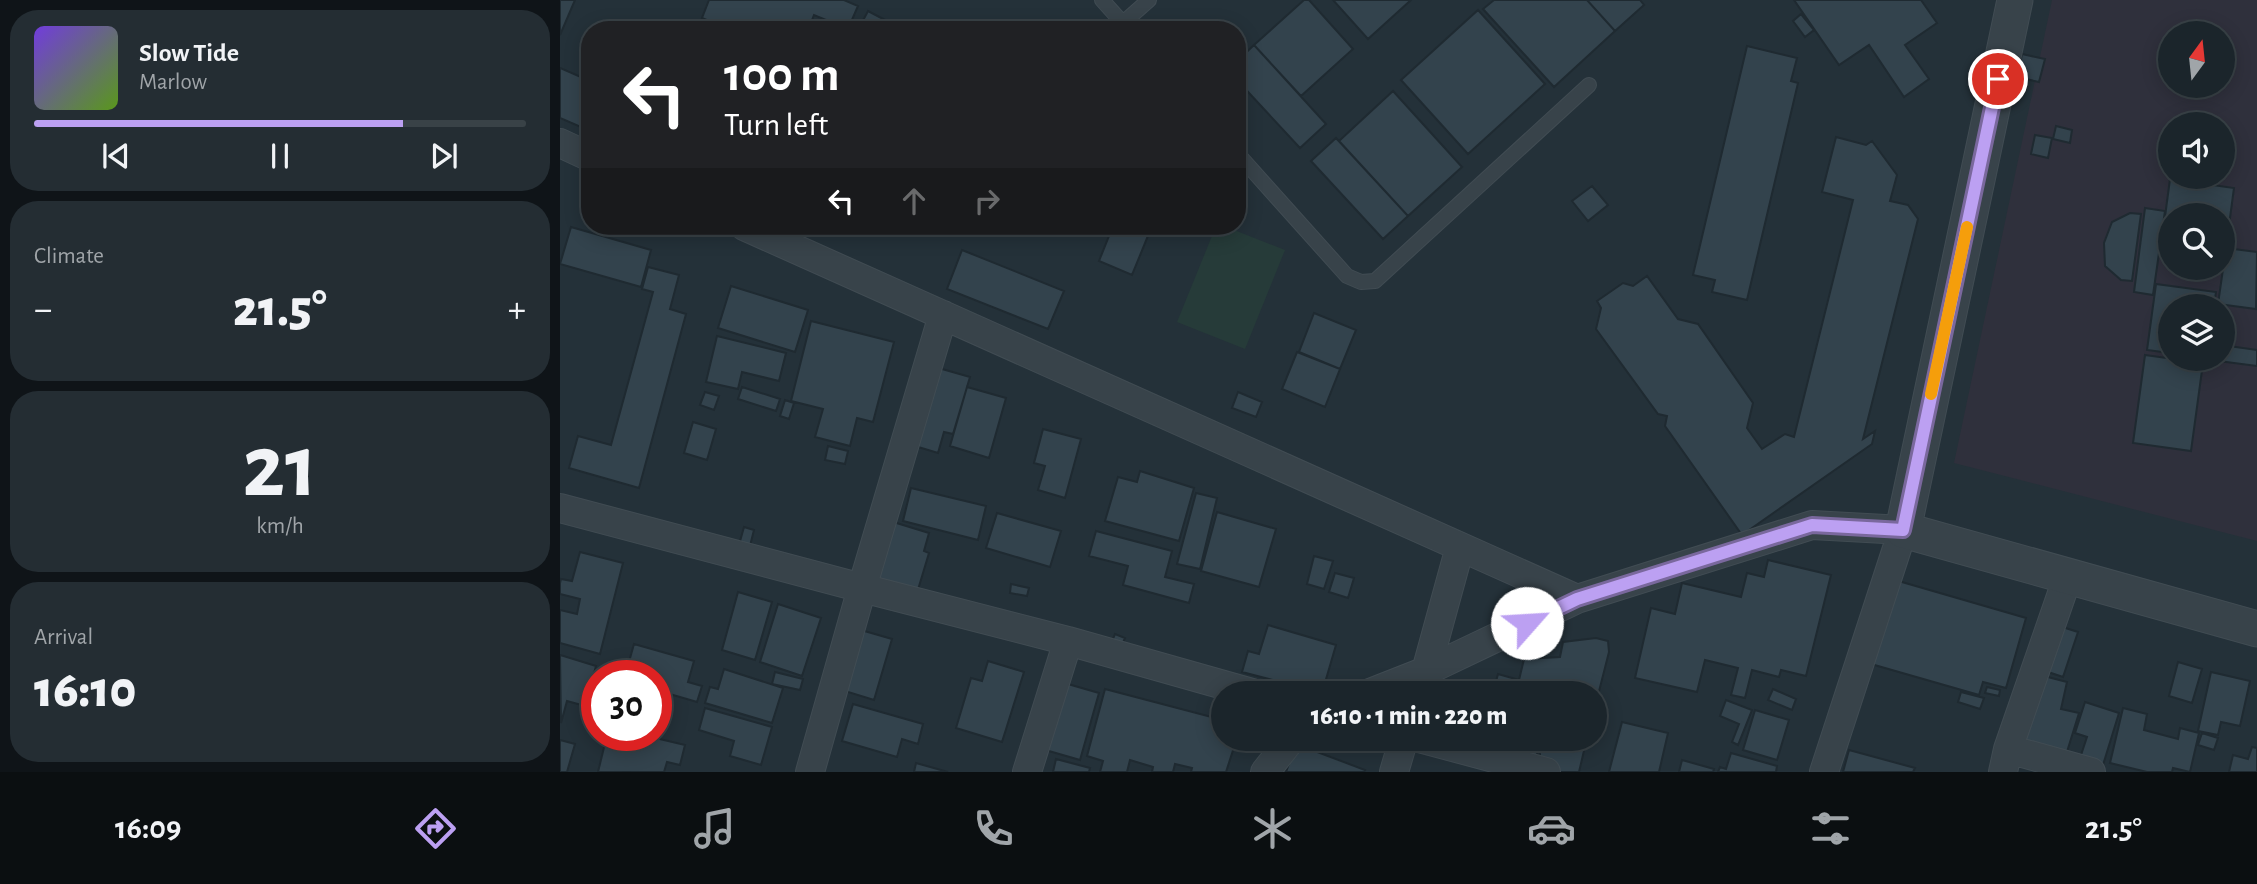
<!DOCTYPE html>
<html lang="en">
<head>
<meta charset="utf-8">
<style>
	body { margin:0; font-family:"Alegreya Sans",sans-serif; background:#242d33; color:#f1f3f6; height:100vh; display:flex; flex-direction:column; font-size:26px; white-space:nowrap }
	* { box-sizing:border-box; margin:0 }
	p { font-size:23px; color:#a0a5a9 }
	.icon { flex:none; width:38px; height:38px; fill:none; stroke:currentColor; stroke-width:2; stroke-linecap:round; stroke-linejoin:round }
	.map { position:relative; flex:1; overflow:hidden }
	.drawer { display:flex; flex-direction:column; gap:10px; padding:10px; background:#0f1418; width:560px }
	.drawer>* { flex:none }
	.hud { position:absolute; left:21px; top:21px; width:665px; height:214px; border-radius:28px; box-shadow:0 4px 18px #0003,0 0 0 2px #394247; background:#202124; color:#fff; overflow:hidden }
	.needle { width:46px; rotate:15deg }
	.tools { position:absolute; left:1598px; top:21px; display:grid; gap:14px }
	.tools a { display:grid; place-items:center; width:77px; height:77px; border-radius:50%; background:#1b252b; box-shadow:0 4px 18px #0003,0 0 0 2px #394247; font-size:35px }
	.speed { position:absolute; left:21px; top:660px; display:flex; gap:14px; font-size:35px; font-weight:700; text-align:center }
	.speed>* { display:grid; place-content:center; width:91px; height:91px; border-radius:50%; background:#1b252b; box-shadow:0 4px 18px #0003,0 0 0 2px #394247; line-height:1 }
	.speed .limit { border:10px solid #d22; background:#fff; color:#111 }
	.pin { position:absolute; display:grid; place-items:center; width:60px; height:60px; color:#fff; margin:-30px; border:4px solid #fff; border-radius:50%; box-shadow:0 2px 7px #0007 }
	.me { position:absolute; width:77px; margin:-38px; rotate:64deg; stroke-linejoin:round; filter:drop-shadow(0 0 5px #0008) }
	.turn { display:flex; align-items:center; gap:24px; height:147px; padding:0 28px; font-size:32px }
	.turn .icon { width:91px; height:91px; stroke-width:2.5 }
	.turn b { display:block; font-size:49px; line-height:60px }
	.lanes { display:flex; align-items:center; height:66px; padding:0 28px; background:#0003; justify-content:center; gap:35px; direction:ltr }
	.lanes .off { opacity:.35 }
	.big { font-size:52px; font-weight:800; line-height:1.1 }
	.drawer .widget { flex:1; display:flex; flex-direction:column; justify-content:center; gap:10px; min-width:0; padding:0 24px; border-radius:28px; background:#242d33 }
	.drawer .dial { align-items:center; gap:0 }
	.dial b { font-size:91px; line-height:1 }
	.song { display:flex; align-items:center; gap:21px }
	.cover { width:84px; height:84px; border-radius:10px; background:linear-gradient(135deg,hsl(260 70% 55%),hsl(90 70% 35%)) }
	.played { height:7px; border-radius:4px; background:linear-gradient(90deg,#bca0f2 75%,#394247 75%) }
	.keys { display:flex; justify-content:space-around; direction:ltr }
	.heat { display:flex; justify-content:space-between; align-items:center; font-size:38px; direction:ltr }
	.trip { position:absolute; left:651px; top:681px; width:396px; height:70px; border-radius:35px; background:#1b252b; box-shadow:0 4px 18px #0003,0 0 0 2px #394247; font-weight:800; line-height:70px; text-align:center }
	.tab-bar { display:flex; height:112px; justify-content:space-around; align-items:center; background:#0b0f11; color:#a0a5a9 }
	.tab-bar .icon { width:49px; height:49px }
	.tab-bar .on { color:#bca0f2 }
	.tab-bar b { font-size:32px; color:#f1f3f6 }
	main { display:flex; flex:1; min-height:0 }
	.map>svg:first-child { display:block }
	.medical { fill:#2f303c; fill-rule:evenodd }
	.green { fill:#263b39 }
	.building { fill:#33434d; stroke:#1f2a31; stroke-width:2 }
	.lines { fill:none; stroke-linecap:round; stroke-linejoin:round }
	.service-casing { stroke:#414c53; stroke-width:16 }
	.minor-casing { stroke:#414c53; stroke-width:30 }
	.tertiary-casing { stroke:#414c53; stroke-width:37 }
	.service { stroke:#38434a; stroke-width:14 }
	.minor { stroke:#38434a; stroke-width:28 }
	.tertiary { stroke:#38434a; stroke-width:35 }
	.route-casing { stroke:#7a689d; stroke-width:18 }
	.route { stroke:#bca0f2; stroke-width:12 }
	.slow { stroke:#f59e0b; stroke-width:12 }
</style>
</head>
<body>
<main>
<section class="drawer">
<div class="widget">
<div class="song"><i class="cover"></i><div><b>Slow Tide</b><p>Marlow</p></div></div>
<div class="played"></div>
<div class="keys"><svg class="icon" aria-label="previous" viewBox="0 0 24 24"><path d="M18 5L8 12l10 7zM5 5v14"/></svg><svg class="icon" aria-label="pause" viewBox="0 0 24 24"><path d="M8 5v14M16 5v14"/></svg><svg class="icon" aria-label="next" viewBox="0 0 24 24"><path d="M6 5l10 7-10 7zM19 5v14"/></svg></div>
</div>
<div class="widget"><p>Climate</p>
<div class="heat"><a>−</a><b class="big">21.5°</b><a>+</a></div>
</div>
<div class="widget dial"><b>21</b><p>km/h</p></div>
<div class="widget"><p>Arrival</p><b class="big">16:10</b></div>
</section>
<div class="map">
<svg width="1697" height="772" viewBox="0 0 1697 772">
	<rect width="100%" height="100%" fill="#243139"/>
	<path class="medical" d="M1492 0H1697V541L1394 463ZM1610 33H1662V86H1610ZM1610 124H1662V177H1610ZM1610 215H1662V268H1610ZM1610 306H1662V359H1610Z"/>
	<path class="green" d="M656 226H664L725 250 685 349 617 322Z"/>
	<path class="building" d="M0 0H15L0 35Z
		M149 0H284L298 6 288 29 254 15 248 30H170L142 18Z
		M744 0H749L793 49 741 96 694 45Z
		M773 0H851L808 39Z
		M934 0H1027L1055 31 994 87 923 9Z
		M1027 0H1080L1084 5 1055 31Z
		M1234 0H1361L1377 23 1345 45 1369 79 1344 97 1309 45 1279 65Z
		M918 10 985 84 908 154 841 80Z
		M308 11 327 21 322 30H298Z
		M1241 14 1254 30 1245 37 1233 21Z
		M255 23 271 30H252Z
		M694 45 766 124 740 148 677 80V61Z
		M1187 46 1237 58 1231 81 1238 83 1187 300 1152 292 1155 280 1133 275Z
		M1462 54 1485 59 1479 82 1457 77Z
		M0 68 30 81V131L0 118Z
		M833 91 902 167 848 216 779 141Z
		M1496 126 1512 130 1510 143 1493 139Z
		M1475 135 1492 138 1488 158 1471 154Z
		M1276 137 1306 145 1312 141 1337 175 1330 201 1348 205 1358 219 1303 439 1315 431 1312 444 1182 535 1105 426 1107 416 1098 414 1036 329 1041 308 1037 301 1063 283 1073 286 1087 276 1118 319 1138 324 1193 403 1187 428 1202 449 1225 434 1234 437 1293 200 1262 192Z
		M776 138 848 216 823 239 751 161Z
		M1610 179 1674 188 1666 248 1662 247V215H1610V240L1602 239Z
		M1032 186 1048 205 1028 221 1012 201Z
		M1585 208 1605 211 1593 295 1574 292Z
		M1570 213 1581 214 1572 281 1561 280 1545 266 1544 243 1552 222Z
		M553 226H592L572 275 539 261Z
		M11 227 91 250 81 287 0 264Z
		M1666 248 1697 252 1696 309 1658 304Z
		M402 250 504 291 488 329 387 289Z
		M88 267 119 275 110 309 126 314 79 488 9 468 18 436 51 445 93 292 82 289Z
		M1596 284 1656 292 1654 306H1610V353L1587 350Z
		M171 286 248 310 235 352 158 328Z
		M754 313 796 330 780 369 739 352Z
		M251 321 334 342 313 422 297 418 290 446 255 437 263 409 231 401Z
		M157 336 226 353 219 381 182 372 178 389 146 382Z
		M1662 345 1697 350V366L1651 360 1662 359Z
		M737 352 780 369 765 407 722 389Z
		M1585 355 1643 363 1631 451 1573 443Z
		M368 365 410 377 393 434 384 432 378 453 345 443Z
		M182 387 220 399 216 411 178 399Z
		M407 387 446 398 429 458 390 446Z
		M145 392 159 396 154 410 140 405Z
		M678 392 702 402 696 417 672 408Z
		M225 400 234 403 229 419 220 416Z
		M133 422 156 429 147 460 124 453Z
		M483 429 521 439 505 498 478 490 485 466 474 463Z
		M268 446 288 451 285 464 265 460Z
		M580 471 634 488 619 541 545 521 558 477 577 482Z
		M351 488 426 506 418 540 343 521Z
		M636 493 657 498 640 569 617 564Z
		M657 512 716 529 699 587 641 571Z
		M437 513 501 531 490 567 426 548Z
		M330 521 369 533 364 551 369 553 354 603 310 590Z
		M184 527 194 530 188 554 177 552Z
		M536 531 612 551 605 577 634 584 629 603 563 585 568 566 529 556Z
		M20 552 63 563 40 654 0 643V610L17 614 20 599 0 594V583L1 579 12 581Z
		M754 556 773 561 764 589 747 584Z
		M1208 560 1271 575 1246 676 1221 670 1219 677 1192 670 1185 698 1171 695 1178 668 1145 660 1137 692 1075 678 1091 608 1115 614 1122 583 1181 597 1187 573 1204 577Z
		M775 573 794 578 788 598 769 592Z
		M1335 580 1466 618 1446 688 1423 682 1419 695 1311 664Z
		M451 584 469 588 467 596 450 593Z
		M178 592 212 602 195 660 162 650Z
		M218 604 261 618 242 676 200 662Z
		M708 625 776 645 762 693 682 672 688 651 699 654Z
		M1496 625 1518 632 1503 677 1482 670Z
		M301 630 332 639 314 700 275 688Z
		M555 634 565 638 559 652 549 648Z
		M1036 638 1048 641 1049 652 1034 711V693H900L934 689 938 674 959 680 964 659 1000 657 1003 642Z
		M74 644 134 661 128 682 142 686 137 702 96 690V676H65Z
		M0 655 36 666 25 706 7 701 1 723Z
		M428 661 464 672 442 742 396 728 411 678 422 681Z
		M1618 662 1642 669 1632 703 1609 696Z
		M164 669 223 688 212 723 145 703 150 687 158 689Z
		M215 672 243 679 240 690 212 684Z
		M1651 672 1690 681 1680 726 1661 722 1658 735 1638 731Z
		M1480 675 1507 682 1501 709 1519 713 1506 755 1464 745Z
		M494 680 539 693 520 760 475 747Z
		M1427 687 1440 690 1439 696 1425 693Z
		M545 689 663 720V738H677L666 772H631L632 768 615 764 613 772H592L593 767 570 760 567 772H540L543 761 527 756Z
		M1213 689 1236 699 1232 710 1208 700Z
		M1401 692 1424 698 1420 709 1398 702Z
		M1166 700 1192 710 1178 745 1172 742 1179 724 1160 716Z
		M1525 702 1559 713 1543 765 1520 758 1527 737 1515 733Z
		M293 704 363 724 358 744 342 739 337 757 282 741Z
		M145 708 212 727 201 765 170 756 174 741 139 730Z
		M1563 708 1587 714 1584 730 1618 739 1620 728 1639 733 1630 772 1613 768 1612 772H1587L1550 763Z
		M1195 710 1229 720 1217 760 1183 750Z
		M1062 722 1108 733 1099 772H1049Z
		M1642 733 1658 738 1654 750 1638 745Z
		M47 735H83L125 745 120 765 107 762 104 772H38Z
		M880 738H1027L1019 772H982L979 746 973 771Z
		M0 740 15 744 7 772H0Z
		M736 744 805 770 804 772H726Z
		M1692 747 1697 748V772H1669L1673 755 1688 759Z
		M1289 750 1355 768 1353 772H1283Z
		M1171 753 1217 766 1216 772H1158L1160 767 1166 769Z
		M496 759 530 768 529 772H493Z
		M1122 760 1154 769 1153 772H1119Z
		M356 763 388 772H354Z"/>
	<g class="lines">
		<defs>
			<path id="service" d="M542 0 569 30
				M563 23 589 0
				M677 153 787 276 801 282 815 281 1029 85"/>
			<path id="minor" d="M0 143 30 157
				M184 226 1017 599 1252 525 1343 530 1264 772
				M383 315 302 588 508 641 467 772
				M0 508 302 588 250 772
				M900 547 866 671 1017 599
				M508 641 692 693
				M810 693 866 671
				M859 738 986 772
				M1448 749 1508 576
				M705 772 732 738
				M834 772 844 738
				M1443 772 1448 749 1531 772"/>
			<path id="tertiary" d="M1455 0 1343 530 1697 629"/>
		</defs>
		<use href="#service" class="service-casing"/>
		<use href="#minor" class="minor-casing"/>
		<use href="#tertiary" class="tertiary-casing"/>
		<use href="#service" class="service"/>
		<use href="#minor" class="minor"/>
		<use href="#tertiary" class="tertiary"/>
	</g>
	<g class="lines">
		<defs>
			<path id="route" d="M967 623 1017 599 1252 525 1343 530 1438 79"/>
		</defs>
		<use href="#route" class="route-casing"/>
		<use href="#route" class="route"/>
		<path class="slow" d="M1371 394 1407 227"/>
	</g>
</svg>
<div class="tools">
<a><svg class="needle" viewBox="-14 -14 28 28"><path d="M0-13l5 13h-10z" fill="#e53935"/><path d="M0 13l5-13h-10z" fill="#a0a5a9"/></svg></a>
<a><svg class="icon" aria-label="sound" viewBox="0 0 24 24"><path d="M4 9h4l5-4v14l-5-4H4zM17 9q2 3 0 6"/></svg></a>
<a><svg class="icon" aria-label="search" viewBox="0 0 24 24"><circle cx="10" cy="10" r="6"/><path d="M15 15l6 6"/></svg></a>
<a><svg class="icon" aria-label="layers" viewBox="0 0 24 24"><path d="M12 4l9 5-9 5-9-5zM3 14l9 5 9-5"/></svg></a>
</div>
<div class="speed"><div class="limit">30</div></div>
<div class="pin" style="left:1438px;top:79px;background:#d93025"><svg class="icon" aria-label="arrive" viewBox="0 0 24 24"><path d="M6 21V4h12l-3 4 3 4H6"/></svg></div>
<svg class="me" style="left:967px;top:623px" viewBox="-20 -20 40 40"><circle r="19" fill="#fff"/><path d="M0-13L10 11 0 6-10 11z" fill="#bca0f2"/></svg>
<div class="trip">16:10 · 1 min · 220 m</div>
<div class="hud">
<div class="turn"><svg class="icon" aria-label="left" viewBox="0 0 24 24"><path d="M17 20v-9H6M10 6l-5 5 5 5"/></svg><div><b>100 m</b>Turn left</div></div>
<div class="lanes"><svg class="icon" aria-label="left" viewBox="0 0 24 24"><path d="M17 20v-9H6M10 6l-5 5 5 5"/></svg><svg class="icon off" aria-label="ahead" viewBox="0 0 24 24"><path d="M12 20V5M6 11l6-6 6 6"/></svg><svg class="icon off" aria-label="right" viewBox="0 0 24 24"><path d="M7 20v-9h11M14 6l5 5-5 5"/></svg></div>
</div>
</div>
</main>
<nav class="tab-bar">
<b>16:09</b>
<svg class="icon on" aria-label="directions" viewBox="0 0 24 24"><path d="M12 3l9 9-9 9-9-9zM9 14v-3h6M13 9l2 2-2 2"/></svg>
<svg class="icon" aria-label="music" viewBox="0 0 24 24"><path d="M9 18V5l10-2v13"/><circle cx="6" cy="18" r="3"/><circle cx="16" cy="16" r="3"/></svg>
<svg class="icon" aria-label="phone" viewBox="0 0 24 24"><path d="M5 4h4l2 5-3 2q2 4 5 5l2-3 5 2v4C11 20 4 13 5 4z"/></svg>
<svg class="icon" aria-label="climate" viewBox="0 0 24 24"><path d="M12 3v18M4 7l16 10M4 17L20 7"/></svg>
<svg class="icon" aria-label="car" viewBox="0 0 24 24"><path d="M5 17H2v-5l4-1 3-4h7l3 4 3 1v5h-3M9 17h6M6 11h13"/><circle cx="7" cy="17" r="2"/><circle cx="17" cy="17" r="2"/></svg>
<svg class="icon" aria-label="filters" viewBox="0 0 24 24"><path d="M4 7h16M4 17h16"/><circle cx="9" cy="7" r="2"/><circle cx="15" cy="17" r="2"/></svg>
<b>21.5°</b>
</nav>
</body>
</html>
